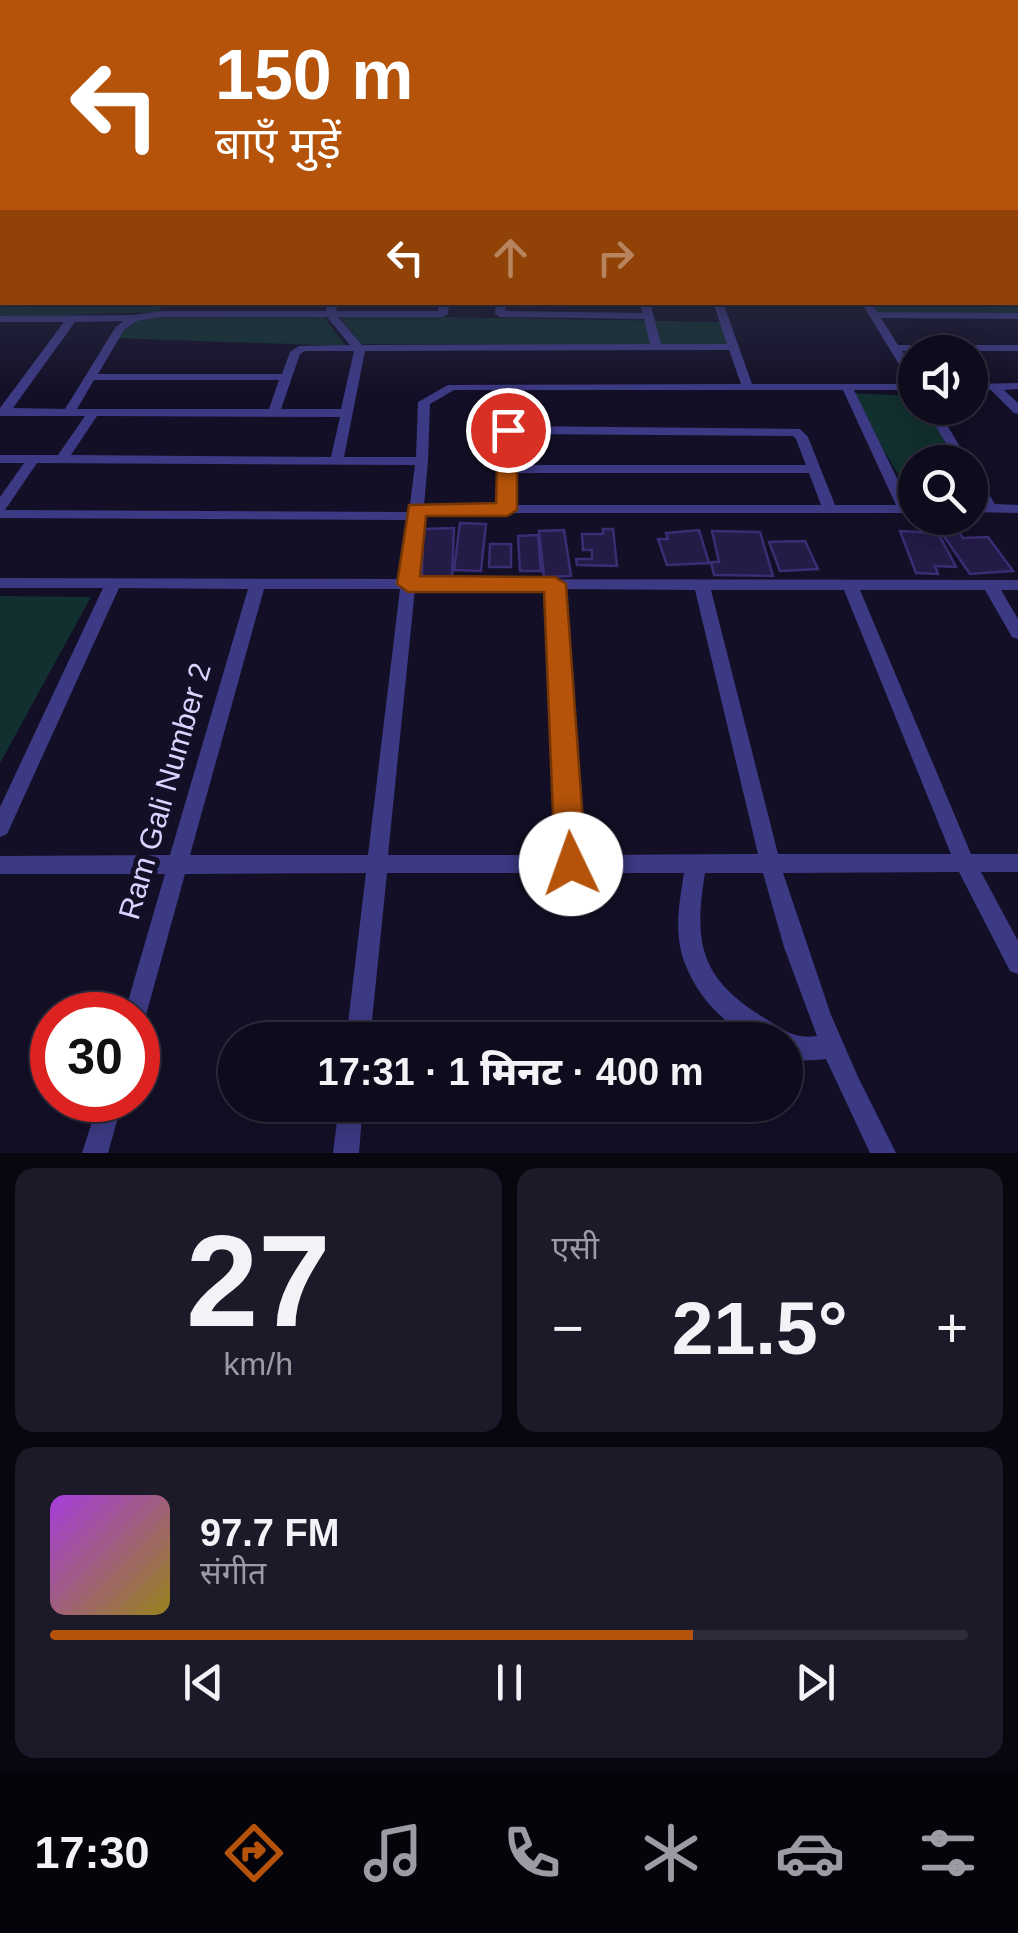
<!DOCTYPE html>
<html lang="hi">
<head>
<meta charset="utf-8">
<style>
	body { margin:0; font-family:Arial,"Noto Sans Devanagari",sans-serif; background:#1c1929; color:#f1f3f6; height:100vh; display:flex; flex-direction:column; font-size:38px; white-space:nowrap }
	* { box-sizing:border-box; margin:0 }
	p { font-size:32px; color:#9b9ba3 }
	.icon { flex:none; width:55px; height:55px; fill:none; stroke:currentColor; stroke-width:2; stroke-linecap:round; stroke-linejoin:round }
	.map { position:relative; height:1153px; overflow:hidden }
	.details { display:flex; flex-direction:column; gap:15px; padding:15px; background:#08060f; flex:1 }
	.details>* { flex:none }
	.banner { position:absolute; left:0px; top:0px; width:1020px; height:305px; box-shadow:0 5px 25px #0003,0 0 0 2px #2e2b3b; background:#b45309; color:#fff; overflow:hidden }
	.controls { position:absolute; left:898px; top:335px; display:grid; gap:20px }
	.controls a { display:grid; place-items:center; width:90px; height:90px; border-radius:50%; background:#0e0b1c; box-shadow:0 5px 25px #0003,0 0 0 2px #2e2b3b; font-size:50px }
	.speed { position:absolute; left:30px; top:992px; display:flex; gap:20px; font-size:50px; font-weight:700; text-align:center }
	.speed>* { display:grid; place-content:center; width:130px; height:130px; border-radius:50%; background:#0e0b1c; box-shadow:0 5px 25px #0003,0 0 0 2px #2e2b3b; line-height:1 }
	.speed .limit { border:15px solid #d22; background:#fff; color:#111 }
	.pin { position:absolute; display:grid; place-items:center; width:85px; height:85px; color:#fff; margin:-42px; border:5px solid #fff; border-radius:50%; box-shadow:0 2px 10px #0007 }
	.me { position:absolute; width:110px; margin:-55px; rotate:357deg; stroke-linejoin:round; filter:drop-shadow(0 0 8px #0008) }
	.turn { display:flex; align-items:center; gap:35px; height:210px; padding:0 50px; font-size:45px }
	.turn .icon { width:130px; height:130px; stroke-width:2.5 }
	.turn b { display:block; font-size:70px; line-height:85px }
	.lanes { display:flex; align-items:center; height:95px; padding:0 50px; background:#0003; justify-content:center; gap:50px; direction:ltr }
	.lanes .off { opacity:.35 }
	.big { font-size:75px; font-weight:800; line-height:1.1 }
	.details .widget { flex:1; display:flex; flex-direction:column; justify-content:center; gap:15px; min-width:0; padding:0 35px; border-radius:20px; background:#1c1929 }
	.details .dial { align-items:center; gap:0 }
	.dial b { font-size:130px; line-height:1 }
	.song { display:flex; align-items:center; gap:30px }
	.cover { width:120px; height:120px; border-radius:15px; background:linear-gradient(135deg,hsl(280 70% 55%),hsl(50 70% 35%)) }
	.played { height:10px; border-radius:5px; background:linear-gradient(90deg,#b45309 70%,#2e2b3b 70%) }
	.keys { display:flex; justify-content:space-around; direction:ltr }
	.heat { display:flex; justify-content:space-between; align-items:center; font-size:55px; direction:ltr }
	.details .tiles { flex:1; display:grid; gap:15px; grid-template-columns:1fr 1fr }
	.widget:last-child { grid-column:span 2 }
	.trip { position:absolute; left:218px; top:1022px; width:585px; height:100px; border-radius:50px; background:#0e0b1c; box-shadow:0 5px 25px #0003,0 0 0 2px #2e2b3b; font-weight:800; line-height:100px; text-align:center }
	.menu { display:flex; height:160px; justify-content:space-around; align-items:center; background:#06040b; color:#9b9ba3 }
	.menu .icon { width:70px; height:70px }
	.menu .active { color:#b45309 }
	.menu b { font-size:45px; color:#f1f3f6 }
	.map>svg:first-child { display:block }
	.green { fill:#12302f }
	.building { fill:#241b47; stroke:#3b2d73; stroke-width:2.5 }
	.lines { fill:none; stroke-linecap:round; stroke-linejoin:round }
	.street { fill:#3d3a85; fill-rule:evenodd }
	.route { fill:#b45309; stroke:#753606; stroke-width:2.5 }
	.labels { text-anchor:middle; stroke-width:10; stroke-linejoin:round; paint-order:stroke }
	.near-street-label { font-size:30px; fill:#d9d4ff; stroke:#130f26 }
</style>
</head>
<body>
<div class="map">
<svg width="1018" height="1153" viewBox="0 0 1018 1153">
	<rect width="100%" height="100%" fill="#130f26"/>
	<path class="green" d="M0 289 2 302 164 303 158 312 0 317Z
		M1018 289V315L878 314 871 303 1018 302Z
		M337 315 722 322 727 345 362 344Z
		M324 317 346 346 114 338 137 321 157 318Z
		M850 393 915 396V408H929L954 462H915V503Z
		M0 596 91 597 0 763Z"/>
	<path class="building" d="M460 523 486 524 481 571 454 570Z
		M454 528 452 576 422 577 423 529Z
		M603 529H613L617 566 577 565 576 559H592V550H583L582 534H603Z
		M564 530 571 576 544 577 539 531Z
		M699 530 709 563 667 565 658 539H668L666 533Z
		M712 531 760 532 773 576 714 575 711 562H719Z
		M900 531 938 533 956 567 935 566 938 574 916 573Z
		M958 531 963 538 988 537 1013 571 970 574 941 532Z
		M538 535 541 571H520L518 536Z
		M805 541 818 569 780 571 769 542Z
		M490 544H511V567H489Z"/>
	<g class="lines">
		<path class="street" d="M2 278V286L0 287V279Z
			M328 302H338L336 311H438L439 302H449L448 314 443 317H338L362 345 650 344 644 319 500 317 495 314 496 302H506L505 311 642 313 640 302H650L661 344H727L713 302H723L752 384H911L861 302H871L877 312 1018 313V319L881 318 898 345H1018V351H902L915 372V390H854L910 505H915V513H423L417 579 1018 580V590H1001L1018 619V639L1012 637 985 590H860L971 854H1018V872H981L1018 941V974L1010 971 959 872 783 873 831 1015 858 1077 896 1153H870L826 1059C811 1060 799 1063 785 1056V1040C775 1040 763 1042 754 1038 719 1023 690 987 681 951 675 925 680 898 684 873H387L370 1040H346L366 873 185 874 146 1015 143 1023 138 1025V1015H124L165 874H0V856L170 855 248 589 119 588 7 834 0 837V807L103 588H0V578L401 579 408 520 0 518V497L24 463H0V455H58L85 416H0V408L64 322H0V316L134 315 161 311H326ZM161 317H327L350 345 299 346 290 352 282 374H98L124 330 137 321ZM123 321 115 328 65 409 13 408 75 322ZM729 350 741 384 448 385 418 402 416 457H344L365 351ZM305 351H354L341 409H281L300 354ZM94 380H279L269 409H77ZM454 390H502L500 505H424L428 461 430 404ZM514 390H843L896 505H835L808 437 800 429 514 426ZM97 416 340 417 331 457 71 455ZM514 434 793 436 796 439 806 465H514ZM37 463 415 465 409 512 5 510ZM514 473H809L821 505H514ZM264 589H400L368 855H190ZM415 589H548L560 855H388ZM563 589 695 590 758 854 580 855ZM711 590H844L951 854H778ZM705 873H763L784 947 817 1036C794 1039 786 1031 766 1019 701 980 693 945 705 873Z
			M1018 383V389L1004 390 1018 403V414L1014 413 991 390H970V384Z
			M925 408H937L969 462H957Z
			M970 471 975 472 995 504 1018 505V513L970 512V504H981L970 486Z
			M99 1100H123L108 1153H82Z
			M339 1105H363L359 1153H333Z"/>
	</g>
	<linearGradient id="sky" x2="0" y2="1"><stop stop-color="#0a0815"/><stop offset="0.59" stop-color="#333752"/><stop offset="1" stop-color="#333752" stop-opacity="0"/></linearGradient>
	<rect width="1018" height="392" fill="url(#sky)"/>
	<path class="route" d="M508 424 517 430V510L507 516H426L420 576 555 577 566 584 586 864 582 874 571 878 560 874 555 864 544 592H408L397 584 409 505 496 503 498 430Z"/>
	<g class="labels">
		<g class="near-street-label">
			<text transform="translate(165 791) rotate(-74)" y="10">Ram Gali Number 2</text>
		</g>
	</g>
</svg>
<div class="controls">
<a><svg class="icon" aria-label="sound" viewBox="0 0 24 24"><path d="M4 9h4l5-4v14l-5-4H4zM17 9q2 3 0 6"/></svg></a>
<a><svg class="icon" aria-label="search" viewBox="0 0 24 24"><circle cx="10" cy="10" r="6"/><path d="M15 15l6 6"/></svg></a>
</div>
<div class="speed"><div class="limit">30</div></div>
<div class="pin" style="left:508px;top:430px;background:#d93025"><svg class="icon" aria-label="arrive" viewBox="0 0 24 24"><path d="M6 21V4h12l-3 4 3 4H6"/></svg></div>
<svg class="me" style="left:571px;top:864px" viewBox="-20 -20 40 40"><circle r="19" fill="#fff"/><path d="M0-13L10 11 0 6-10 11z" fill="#b45309"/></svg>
<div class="trip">17:31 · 1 मिनट · 400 m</div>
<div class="banner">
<div class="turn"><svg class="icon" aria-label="left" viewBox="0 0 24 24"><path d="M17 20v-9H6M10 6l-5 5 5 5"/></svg><div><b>150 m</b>बाएँ मुड़ें</div></div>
<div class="lanes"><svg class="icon" aria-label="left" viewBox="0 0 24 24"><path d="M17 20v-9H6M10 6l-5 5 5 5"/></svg><svg class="icon off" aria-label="ahead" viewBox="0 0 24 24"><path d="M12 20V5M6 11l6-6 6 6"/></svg><svg class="icon off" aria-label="right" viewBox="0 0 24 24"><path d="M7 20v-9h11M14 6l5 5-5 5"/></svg></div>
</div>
</div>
<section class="details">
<div class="tiles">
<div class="widget dial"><b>27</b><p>km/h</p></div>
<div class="widget"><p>एसी</p>
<div class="heat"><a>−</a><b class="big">21.5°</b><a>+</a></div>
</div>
<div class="widget">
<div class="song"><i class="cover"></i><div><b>97.7 FM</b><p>संगीत</p></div></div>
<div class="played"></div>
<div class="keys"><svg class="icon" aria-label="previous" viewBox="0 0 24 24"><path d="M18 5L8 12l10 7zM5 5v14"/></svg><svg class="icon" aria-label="pause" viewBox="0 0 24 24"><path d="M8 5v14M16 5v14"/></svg><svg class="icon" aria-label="next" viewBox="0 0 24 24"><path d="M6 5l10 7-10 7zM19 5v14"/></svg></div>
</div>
</div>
</section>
<nav class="menu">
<b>17:30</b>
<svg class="icon active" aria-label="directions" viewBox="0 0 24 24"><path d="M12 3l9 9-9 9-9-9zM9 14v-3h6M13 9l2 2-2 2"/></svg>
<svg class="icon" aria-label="music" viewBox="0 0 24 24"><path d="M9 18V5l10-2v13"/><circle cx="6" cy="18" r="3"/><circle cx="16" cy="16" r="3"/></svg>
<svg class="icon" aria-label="phone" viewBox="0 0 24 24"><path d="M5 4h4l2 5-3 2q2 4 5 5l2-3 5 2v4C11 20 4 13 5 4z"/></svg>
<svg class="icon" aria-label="climate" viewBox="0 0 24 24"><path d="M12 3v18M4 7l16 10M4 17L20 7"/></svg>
<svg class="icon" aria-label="car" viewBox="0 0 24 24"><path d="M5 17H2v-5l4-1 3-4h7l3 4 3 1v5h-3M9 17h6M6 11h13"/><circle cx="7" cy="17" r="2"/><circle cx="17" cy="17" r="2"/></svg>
<svg class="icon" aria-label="filters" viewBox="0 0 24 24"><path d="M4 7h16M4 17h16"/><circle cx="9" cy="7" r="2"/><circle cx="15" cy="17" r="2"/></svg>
</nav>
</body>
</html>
